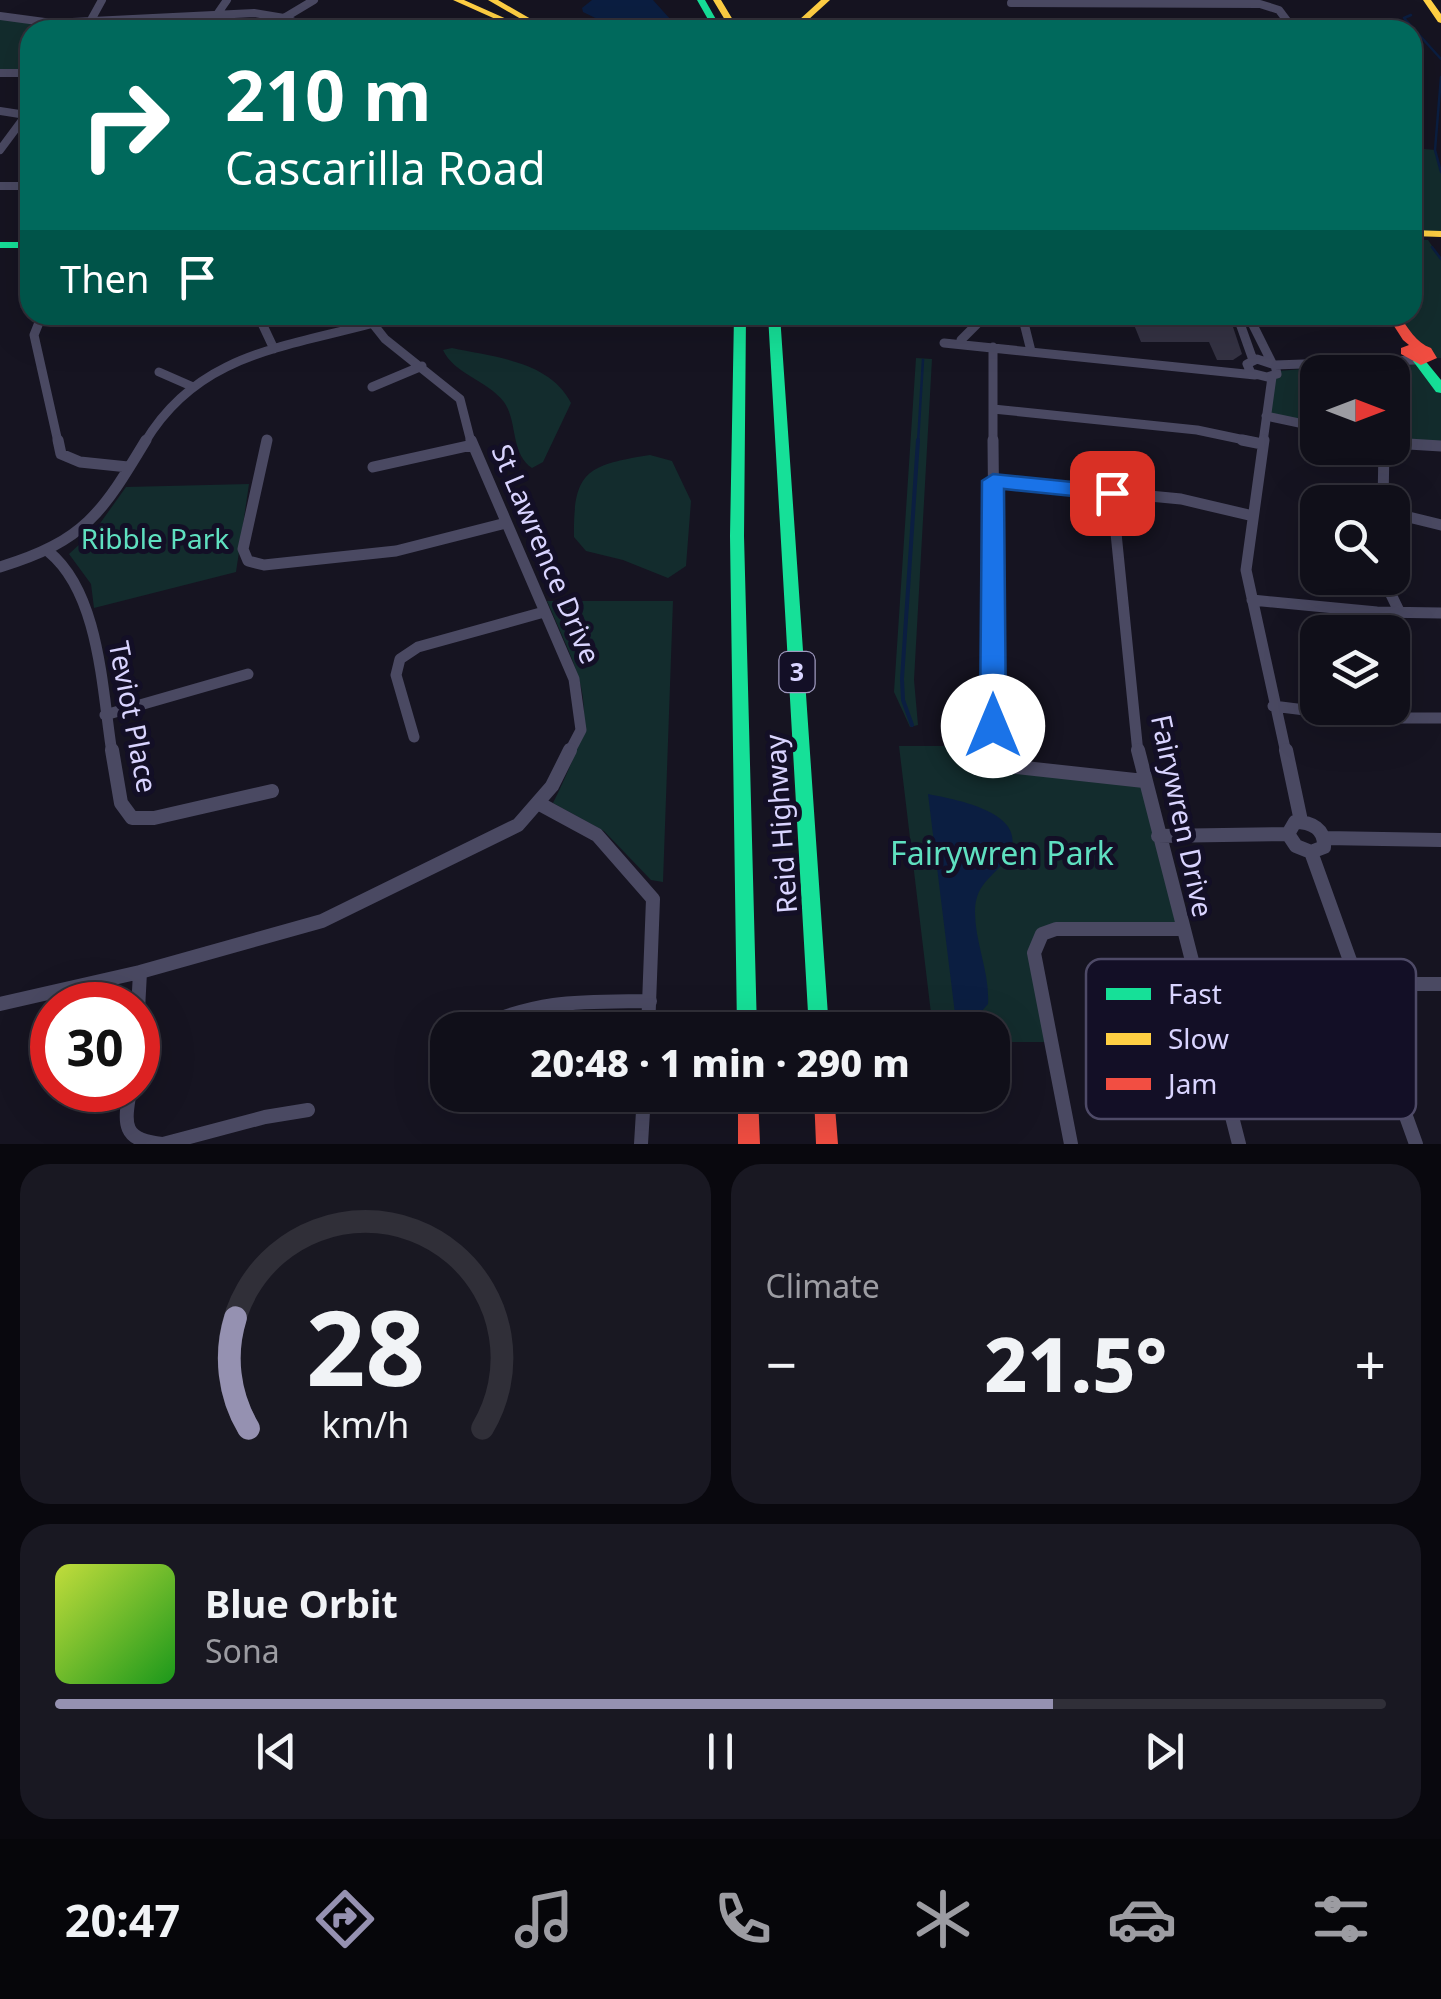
<!DOCTYPE html>
<html lang="en">
<head>
<meta charset="utf-8">
<style>
	body { margin:0; font-family:"Noto Sans",sans-serif; background:#191822; color:#f1f3f6; height:100vh; display:flex; flex-direction:column; font-size:38px; white-space:nowrap }
	* { box-sizing:border-box; margin:0 }
	p { font-size:32px; color:#9c9ca2 }
	.icon { flex:none; width:55px; height:55px; fill:none; stroke:currentColor; stroke-width:2; stroke-linecap:round; stroke-linejoin:round }
	.map { position:relative; height:1144px; overflow:hidden }
	.panel { display:flex; flex-direction:column; gap:20px; padding:20px; background:#09080e; flex:1 }
	.panel>* { flex:none }
	.top-card { position:absolute; left:20px; top:20px; width:1402px; height:305px; border-radius:30px; box-shadow:0 10px 40px #0002,0 0 0 2px #302f38; background:#00695c; color:#fff; overflow:hidden }
	.needle { width:65px; rotate:90deg }
	.controls { position:absolute; left:1300px; top:355px; display:grid; gap:20px }
	.controls a { display:grid; place-items:center; width:110px; height:110px; border-radius:20px; background:#100f19; box-shadow:0 10px 40px #0002,0 0 0 2px #302f38; font-size:50px }
	.speed { position:absolute; left:30px; top:982px; display:flex; gap:20px; font-size:50px; font-weight:700; text-align:center }
	.speed>* { display:grid; place-content:center; width:130px; height:130px; border-radius:50%; background:#100f19; box-shadow:0 10px 40px #0002,0 0 0 2px #302f38; line-height:1 }
	.speed .limit { border:15px solid #d22; background:#fff; color:#111 }
	.pin { position:absolute; display:grid; place-items:center; width:85px; height:85px; color:#fff; margin:-42px; border-radius:20px; box-shadow:0 5px 15px #0006 }
	.me { position:absolute; width:110px; margin:-55px; rotate:0deg; stroke-linejoin:round; filter:drop-shadow(0 0 8px #0008) }
	.turn { display:flex; align-items:center; gap:35px; height:210px; padding:0 40px; font-size:45px }
	.turn .icon { width:130px; height:130px; stroke-width:2.5 }
	.turn b { display:block; font-size:70px; line-height:85px }
	.then { display:flex; align-items:center; height:95px; padding:0 40px; background:#0003; gap:20px; font-size:38px }
	.big { font-size:75px; font-weight:800; line-height:1.1 }
	.panel .tile { flex:1; display:flex; flex-direction:column; justify-content:center; gap:15px; min-width:0; padding:0 35px; border-radius:30px; background:#191822 }
	.panel .dial { align-items:center; gap:0 }
	.dial svg { height:260px; overflow:visible; fill:none; stroke:#302f38; stroke-width:7; stroke-linecap:round; text-anchor:middle }
	.dial text { fill:#f1f3f6; stroke:none }
	.song { display:flex; align-items:center; gap:30px }
	.cover { width:120px; height:120px; border-radius:15px; background:linear-gradient(135deg,hsl(70 70% 55%),hsl(120 70% 35%)) }
	.played { height:10px; border-radius:5px; background:linear-gradient(90deg,#9591b1 75%,#302f38 75%) }
	.keys { display:flex; justify-content:space-around; direction:ltr }
	.heat { display:flex; justify-content:space-between; align-items:center; font-size:55px; direction:ltr }
	.panel .tiles { flex:1; display:grid; gap:20px; grid-template-columns:1fr 1fr }
	.tile:last-child { grid-column:span 2 }
	.trip { position:absolute; left:430px; top:1012px; width:580px; height:100px; border-radius:30px; background:#100f19; box-shadow:0 10px 40px #0002,0 0 0 2px #302f38; font-weight:800; line-height:100px; text-align:center }
	.menu { display:flex; height:160px; justify-content:space-around; align-items:center; background:#06060a; color:#9c9ca2 }
	.menu .icon { width:70px; height:70px }
	.menu .active { color:#9591b1 }
	.menu b { font-size:45px; color:#f1f3f6 }
	.map>svg:first-child { display:block }
	.green { fill:#132c2d }
	.water { fill:#0b1e41 }
	.lines { fill:none; stroke-linecap:round; stroke-linejoin:round }
	.stream-far1 { stroke:#0b1e41; stroke-width:2.5 }
	.stream { stroke:#0b1e41; stroke-width:4 }
	.building { fill:#343243 }
	.street-far3 { stroke:#4a4962; stroke-width:8 }
	.street-far2 { stroke:#4a4962; stroke-width:9 }
	.street-far1 { stroke:#4a4962; stroke-width:11 }
	.street { stroke:#4a4962; stroke-width:14 }
	.fast { fill:#16e098; fill-rule:evenodd }
	.slow { fill:#ffcf43; fill-rule:evenodd }
	.jam { fill:#f24e42; fill-rule:evenodd }
	.route { fill:#1a73e8; stroke:#114b97; stroke-width:2.5 }
	.labels { text-anchor:middle; stroke-width:10; stroke-linejoin:round; paint-order:stroke }
	.shield { fill:#130f26; stroke:#9e99be; stroke-width:2.5 }
	.shield-label { font-size:25px; font-weight:bold; fill:#d9d4ff }
	.park-label { font-size:28px; fill:#5fe0c0; stroke:#130f26 }
	.street-label { font-size:28px; fill:#d9d4ff; stroke:#130f26 }
	.near-park-label { font-size:32px; fill:#5fe0c0; stroke:#130f26 }
	.key { fill:#130f26; stroke:#4e4a67; stroke-width:2.5 }
	.key-label { font-size:28px; fill:#d9d4ff }
</style>
</head>
<body>
<div class="map">
<svg width="1441" height="1144" viewBox="0 0 1441 1144">
	<rect width="100%" height="100%" fill="#161421"/>
	<path class="green" d="M0 19 106 20 98 30H30V69L0 71Z
		M1413 148 1435 150 1441 172V234L1413 233Z
		M1413 240H1428L1441 259V358H1431L1393 315H1412Z
		M452 348C494 357 550 361 571 403L543 462 532 468C510 453 518 422 504 402 487 380 454 374 443 350Z
		M916 358 932 359 914 680 918 725 910 727 894 692Z
		M1415 360 1441 389V446L1393 443 1392 372H1318L1317 427 1266 416 1267 396 1278 371Z
		M650 455 672 461 691 501 686 566 668 578 623 560 586 551 574 537C573 471 587 465 650 455Z
		M249 484 236 572 94 608 91 584 69 554 96 529 126 487Z
		M547 601H673L663 882 651 880 604 831 553 803C601 706 588 696 547 601Z
		M899 746H994L999 760 1144 781 1181 929H1056L1034 953 1050 1042H993L992 1030H933Z"/>
	<path class="water" d="M592 0H653L680 30H620L583 12 582 8Z
		M928 794C953 799 1030 812 1009 854 998 876 975 880 975 912 975 943 990 973 988 1004L981 1012 956 1022Z"/>
	<g class="lines">
		<path class="stream-far1" d="M1411 15 1404 18 1441 59
			M1441 77 1435 150 1441 172
			M1432 247 1441 259
			M918 442 923 360"/>
		<path class="stream" d="M912 725 903 700 902 679 918 440"/>
	</g>
	<path class="building" d="M1130 315H1229L1242 354 1233 360H1217L1209 342H1141Z"/>
	<g class="lines">
		<path class="street-far3" d="M1011 3 1260 4 1279 10 1294 30
			M218 13 227 0
			M0 16 52 23 254 13 284 18 315 30
			M284 18 314 0
			M91 20 102 0
			M1222 26V30
			M0 73H27
			M0 111 26 115 0 150
			M0 186H30"/>
		<path class="street-far2" d="M42 315 34 335 58 442
			M258 315 274 349
			M366 315 385 339 460 399 471 442
			M1022 315 1031 351
			M1237 315 1253 360
			M1248 315 1272 363
			M944 343 1255 375
			M962 345 961 340 981 320 1000 315
			M993 347V442
			M1257 359 1275 365 1277 374 1267 377 1251 373 1247 364Z
			M1275 365 1415 360
			M159 372 191 386
			M372 387 422 366
			M993 409 1197 430 1254 442
			M1266 416 1318 427
			M145 442C197 355 280 348 370 324
			M1263 442 1272 377"/>
		<path class="street-far1" d="M58 440 61 454 80 462 128 467
			M267 440 243 549 248 561 264 565 396 551 506 523
			M471 440 574 679 581 730 569 753
			M993 440 996 753
			M1242 440 1262 444
			M1264 440 1246 570 1286 753
			M1392 443 1441 446
			M373 467 472 445
			M993 481 1181 499 1253 516
			M1112 493 1138 753
			M1383 502 1384 448
			M1392 513 1441 525
			M49 552C100 594 102 691 112 753
			M0 567C85 541 102 513 146 440
			M1383 578 1400 613
			M1252 600 1377 612 1441 613
			M1273 706 1369 718H1441
			M105 715 248 674
			M414 737 396 675 400 659 418 647 544 612"/>
		<path class="street" d="M112 750 121 803 132 818H154L272 791
			M996 750 999 760 1016 767 1144 781
			M1138 750 1239 1144
			M1286 750 1301 821
			M538 803 597 835 653 899 648 1030
			M1295 822C1312 822 1325 829 1324 847L1311 852 1296 846 1288 834Z
			M1158 836 1288 834
			M1325 838 1441 840
			M1311 852 1416 1144
			M1359 984H1441
			M0 1004 140 972 322 921 518 825 552 786 570 750
			M138 1010 140 972
			M477 1027C545 999 578 1002 650 1001
			M130 1090C124 1125 122 1140 162 1144
			M163 1144 265 1117 308 1110
			M641 1144 644 1095
			M1071 1144 1034 953 1042 934 1056 929H1181"/>
		<path class="fast" d="M697 0H705L722 30H714Z
			M0 242H30V248H0Z
			M734 315H746L744 536 757 1030H737L730 536Z
			M768 315H780L829 1030H809Z
			M1419 357 1423 358 1441 380V393L1436 392 1413 361Z"/>
		<path class="slow" d="M453 0H464L531 30H520Z
			M488 0H498L550 30H540Z
			M713 0H721L739 30H731Z
			M821 0H830L797 30H788Z
			M1423 0H1431L1441 14V23L1438 22Z
			M1412 230 1441 231V237L1412 236Z"/>
		<path class="jam" d="M1387 315H1399C1408 328 1416 343 1431 348L1437 358 1421 365 1401 354V348L1409 345 1403 340Z
			M738 1095H758L760 1144H738Z
			M814 1095H834L838 1144H816Z"/>
	</g>
	<path class="route" d="M993 474 1112 486 1123 493 1112 500 1004 489 1006 726 1002 733H984L980 726 982 481Z"/>
	<g class="labels">
		<rect class="shield" x="779.5" y="652" width="35" height="40" rx="8"/>
		<g class="shield-label">
			<text x="797" y="681">3</text>
		</g>
		<g class="park-label">
			<text x="155" y="549">Ribble Park</text>
		</g>
		<g class="street-label">
			<text transform="translate(546 554) rotate(67)" y="10">St Lawrence Drive</text>
			<text transform="translate(133 717) rotate(79)" y="10">Teviot Place</text>
			<text transform="translate(1182 816) rotate(78)" y="10">Fairywren Drive</text>
			<text transform="translate(781 824) rotate(-94)" y="10">Reid Highway</text>
		</g>
		<g class="near-park-label">
			<text x="1002" y="865">Fairywren Park</text>
		</g>
	</g>
	<rect x="1086" y="959" width="330" height="160" rx="15" class="key"/>
	<rect x="1106" y="988" width="45" height="12" fill="#16e098"/>
	<rect x="1106" y="1033" width="45" height="12" fill="#ffcf43"/>
	<rect x="1106" y="1078" width="45" height="12" fill="#f24e42"/>
	<g class="key-label">
		<text x="1168" y="1004">Fast</text>
		<text x="1168" y="1049">Slow</text>
		<text x="1168" y="1094">Jam</text>
	</g>
</svg>
<div class="controls">
<a><svg class="needle" viewBox="-14 -14 28 28"><path d="M0-13l5 13h-10z" fill="#e53935"/><path d="M0 13l5-13h-10z" fill="#9c9ca2"/></svg></a>
<a><svg class="icon" aria-label="search" viewBox="0 0 24 24"><circle cx="10" cy="10" r="6"/><path d="M15 15l6 6"/></svg></a>
<a><svg class="icon" aria-label="layers" viewBox="0 0 24 24"><path d="M12 4l9 5-9 5-9-5zM3 14l9 5 9-5"/></svg></a>
</div>
<div class="speed"><div class="limit">30</div></div>
<div class="pin" style="left:1112px;top:493px;background:#d93025"><svg class="icon" aria-label="arrive" viewBox="0 0 24 24"><path d="M6 21V4h12l-3 4 3 4H6"/></svg></div>
<svg class="me" style="left:993px;top:726px" viewBox="-20 -20 40 40"><circle r="19" fill="#fff"/><path d="M0-13L10 11 0 6-10 11z" fill="#1a73e8"/></svg>
<div class="trip">20:48 · 1 min · 290 m</div>
<div class="top-card">
<div class="turn"><svg class="icon" aria-label="right" viewBox="0 0 24 24"><path d="M7 20v-9h11M14 6l5 5-5 5"/></svg><div><b>210 m</b>Cascarilla Road</div></div>
<div class="then">Then<svg class="icon" aria-label="arrive" viewBox="0 0 24 24"><path d="M6 21V4h12l-3 4 3 4H6"/></svg></div>
</div>
</div>
<section class="panel">
<div class="tiles">
<div class="tile dial"><svg viewBox="0 0 100 80">
<path d="M14 69A42 42 0 1 1 86 69"/>
<path d="M14 69A42 42 0 0 1 10 35" stroke="#9591b1"/>
<text x="50" y="56" font-size="32" font-weight="700">28</text>
<text x="50" y="72" font-size="11">km/h</text>
</svg></div>
<div class="tile"><p>Climate</p>
<div class="heat"><a>−</a><b class="big">21.5°</b><a>+</a></div>
</div>
<div class="tile">
<div class="song"><i class="cover"></i><div><b>Blue Orbit</b><p>Sona</p></div></div>
<div class="played"></div>
<div class="keys"><svg class="icon" aria-label="previous" viewBox="0 0 24 24"><path d="M18 5L8 12l10 7zM5 5v14"/></svg><svg class="icon" aria-label="pause" viewBox="0 0 24 24"><path d="M8 5v14M16 5v14"/></svg><svg class="icon" aria-label="next" viewBox="0 0 24 24"><path d="M6 5l10 7-10 7zM19 5v14"/></svg></div>
</div>
</div>
</section>
<nav class="menu">
<b>20:47</b>
<svg class="icon active" aria-label="directions" viewBox="0 0 24 24"><path d="M12 3l9 9-9 9-9-9zM9 14v-3h6M13 9l2 2-2 2"/></svg>
<svg class="icon" aria-label="music" viewBox="0 0 24 24"><path d="M9 18V5l10-2v13"/><circle cx="6" cy="18" r="3"/><circle cx="16" cy="16" r="3"/></svg>
<svg class="icon" aria-label="phone" viewBox="0 0 24 24"><path d="M5 4h4l2 5-3 2q2 4 5 5l2-3 5 2v4C11 20 4 13 5 4z"/></svg>
<svg class="icon" aria-label="climate" viewBox="0 0 24 24"><path d="M12 3v18M4 7l16 10M4 17L20 7"/></svg>
<svg class="icon" aria-label="car" viewBox="0 0 24 24"><path d="M5 17H2v-5l4-1 3-4h7l3 4 3 1v5h-3M9 17h6M6 11h13"/><circle cx="7" cy="17" r="2"/><circle cx="17" cy="17" r="2"/></svg>
<svg class="icon" aria-label="filters" viewBox="0 0 24 24"><path d="M4 7h16M4 17h16"/><circle cx="9" cy="7" r="2"/><circle cx="15" cy="17" r="2"/></svg>
</nav>
</body>
</html>
